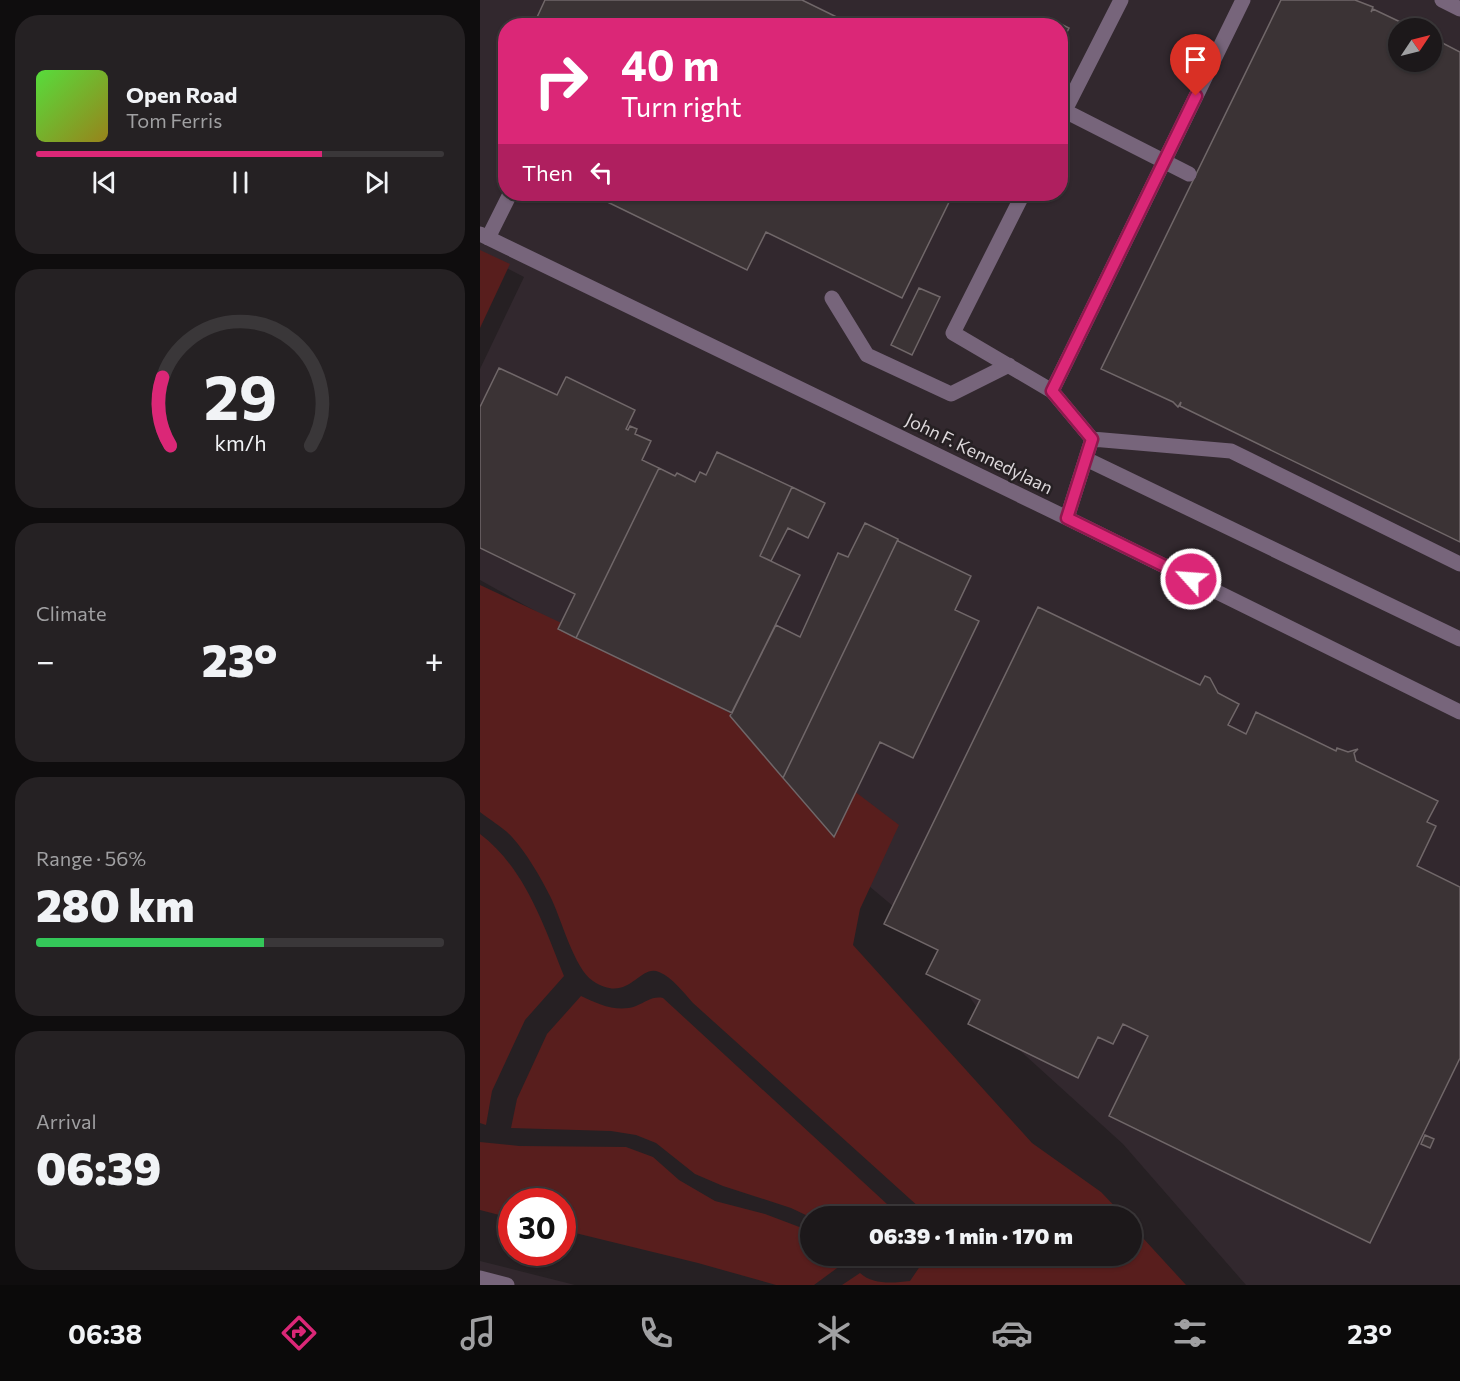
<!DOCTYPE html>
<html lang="en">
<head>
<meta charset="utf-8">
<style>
	body { margin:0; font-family:Commissioner,sans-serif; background:#252123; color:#f1f3f6; height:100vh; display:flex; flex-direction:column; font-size:22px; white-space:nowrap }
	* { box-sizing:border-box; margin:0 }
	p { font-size:20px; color:#a0a0a2 }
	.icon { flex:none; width:33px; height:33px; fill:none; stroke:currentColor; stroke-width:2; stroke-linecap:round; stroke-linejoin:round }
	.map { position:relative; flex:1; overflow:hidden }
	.panel { display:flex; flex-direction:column; gap:15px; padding:15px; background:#0f0d0e; width:480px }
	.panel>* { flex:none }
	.guide { position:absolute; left:18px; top:18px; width:570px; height:183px; border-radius:24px; box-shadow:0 2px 4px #0004,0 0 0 2px #3a3739; background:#db2777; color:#fff; overflow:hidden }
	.needle { width:39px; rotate:55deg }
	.tools { position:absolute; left:908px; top:18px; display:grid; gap:12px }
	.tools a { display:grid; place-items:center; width:54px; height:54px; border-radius:50%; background:#1c181a; box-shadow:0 2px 4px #0004,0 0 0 2px #3a3739; font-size:30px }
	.speed { position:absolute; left:18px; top:1188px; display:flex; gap:12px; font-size:30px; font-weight:700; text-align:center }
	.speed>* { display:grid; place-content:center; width:78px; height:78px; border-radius:50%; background:#1c181a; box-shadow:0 2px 4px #0004,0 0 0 2px #3a3739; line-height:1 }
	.speed .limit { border:9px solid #d22; background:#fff; color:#111 }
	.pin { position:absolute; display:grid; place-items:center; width:51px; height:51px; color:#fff; margin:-62px -26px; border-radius:50% 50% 50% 0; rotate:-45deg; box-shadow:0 0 6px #0007 }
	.pin .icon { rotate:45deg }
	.me { position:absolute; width:66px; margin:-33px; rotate:296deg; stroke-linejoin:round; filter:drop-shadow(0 0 4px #0008) }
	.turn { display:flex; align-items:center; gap:21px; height:126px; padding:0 24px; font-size:27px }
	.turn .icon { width:78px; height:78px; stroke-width:2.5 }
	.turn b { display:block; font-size:42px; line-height:51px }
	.then { display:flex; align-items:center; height:57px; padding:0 24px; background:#0003; gap:12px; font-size:22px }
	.big { font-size:45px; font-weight:800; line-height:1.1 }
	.panel .widget { flex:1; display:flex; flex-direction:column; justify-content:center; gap:9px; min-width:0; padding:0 21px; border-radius:24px; background:#252123 }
	.panel .dial { align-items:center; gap:0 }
	.dial svg { height:156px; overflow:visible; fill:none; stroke:#3a3739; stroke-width:7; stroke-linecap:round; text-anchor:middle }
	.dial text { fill:#f1f3f6; stroke:none }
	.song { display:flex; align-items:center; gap:18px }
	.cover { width:72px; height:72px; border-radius:9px; background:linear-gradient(135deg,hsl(110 70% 55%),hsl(50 70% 35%)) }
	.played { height:6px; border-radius:3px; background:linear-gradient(90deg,#db2777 70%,#3a3739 70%) }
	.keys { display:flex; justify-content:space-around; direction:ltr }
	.heat { display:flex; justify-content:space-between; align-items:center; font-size:33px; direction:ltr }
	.charge { height:9px; border-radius:4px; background:linear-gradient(90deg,#34c759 56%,#3a3739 0) }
	.trip { position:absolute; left:320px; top:1206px; width:342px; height:60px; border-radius:30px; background:#1c181a; box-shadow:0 2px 4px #0004,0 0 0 2px #3a3739; font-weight:800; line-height:60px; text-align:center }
	.tab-bar { display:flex; height:96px; justify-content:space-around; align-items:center; background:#0b0a0a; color:#a0a0a2 }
	.tab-bar .icon { width:42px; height:42px }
	.tab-bar .active { color:#db2777 }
	.tab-bar b { font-size:27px; color:#f1f3f6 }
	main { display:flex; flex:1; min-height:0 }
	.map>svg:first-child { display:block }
	.built { fill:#32282e; fill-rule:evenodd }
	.green { fill:#581e1d }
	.building { fill:#3b3335; stroke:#706769; stroke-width:1.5 }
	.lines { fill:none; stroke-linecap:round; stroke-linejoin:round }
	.minor { stroke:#77657b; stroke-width:15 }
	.route-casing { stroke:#8e194d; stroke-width:15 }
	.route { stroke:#db2777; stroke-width:10 }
	.labels { text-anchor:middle; stroke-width:5; stroke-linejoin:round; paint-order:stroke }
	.street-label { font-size:18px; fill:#ddd8db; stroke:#262023 }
</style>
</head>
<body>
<main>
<section class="panel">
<div class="widget">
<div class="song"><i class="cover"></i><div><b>Open Road</b><p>Tom Ferris</p></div></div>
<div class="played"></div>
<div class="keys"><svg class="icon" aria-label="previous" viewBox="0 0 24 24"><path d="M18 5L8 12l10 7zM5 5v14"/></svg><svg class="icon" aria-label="pause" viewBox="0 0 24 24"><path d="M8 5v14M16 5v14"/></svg><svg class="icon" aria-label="next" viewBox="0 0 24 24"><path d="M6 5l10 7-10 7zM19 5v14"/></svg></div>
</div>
<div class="widget dial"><svg viewBox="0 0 100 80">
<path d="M14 69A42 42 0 1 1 86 69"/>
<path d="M14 69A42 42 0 0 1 10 34" stroke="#db2777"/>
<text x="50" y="56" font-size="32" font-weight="700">29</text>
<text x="50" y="72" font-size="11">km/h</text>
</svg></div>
<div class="widget"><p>Climate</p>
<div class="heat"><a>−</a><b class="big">23°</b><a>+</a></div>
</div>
<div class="widget"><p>Range · 56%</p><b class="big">280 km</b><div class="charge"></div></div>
<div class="widget"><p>Arrival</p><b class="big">06:39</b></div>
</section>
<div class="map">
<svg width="980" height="1285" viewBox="0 0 980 1285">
	<rect width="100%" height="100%" fill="#262023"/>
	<path class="built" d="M0 0H980V1285H766L643 1144 505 1019 445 933 364 865 258 725 0 580V369L44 277 0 254ZM26 26H580V194H26ZM918 28H951V62H918Z
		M0 1261 95 1285H0Z"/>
	<path class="green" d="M0 250 30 264 0 328Z
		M0 585 90 627 324 753 419 825 380 909 373 945 552 1143 621 1192 644 1216H445L440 1208 213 1003C203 992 193 978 179 972 159 963 149 1005 113 981 94 969 81 917 70 896 60 876 47 854 32 837 24 828 10 820 0 812Z
		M0 834C45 868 64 926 84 976L45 1020 12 1091 6 1125 0 1123Z
		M101 996C118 1004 137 1013 156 1006 166 1002 172 996 183 998L420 1216 330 1217 311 1208 243 1186 215 1174 176 1143 156 1135 131 1131 31 1128 37 1099 67 1034Z
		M0 1142 39 1146 146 1147 173 1157 199 1180 235 1201 285 1214 330 1231V1256H363L368 1260 334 1285H296L218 1263 83 1230 82 1202H32L31 1218 0 1210Z
		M651 1225 706 1285H362L380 1273C393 1285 413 1283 430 1281L447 1256H651Z"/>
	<path class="building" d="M65 0H322L375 26H53Z
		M801 0H875L893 7 891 12 893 9 933 28H918V62H951V37L980 52V542L700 406 701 402 698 407 693 402 621 369Z
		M569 18 589 28 580 46V26H565Z
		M26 82V105L17 101Z
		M111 194H473L422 298 286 232 267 270Z
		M439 288 460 297 432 355 411 345Z
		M19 368 77 395 86 377H87L155 410 146 429 148 430 150 426 157 429 155 434 171 441 162 460 179 468 96 638 78 629 95 594 0 548V407Z
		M237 452 312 487 280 556 320 575 252 713 96 638 179 468 195 476 197 473 215 482 220 472 226 475Z
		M312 487 345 503 328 538 308 528 291 561 280 556Z
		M385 523 418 539 303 778 250 716 296 625 320 637 358 553 368 557Z
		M418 539V541L491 576 475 610 499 621 433 758 400 742 354 837 303 778Z
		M558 607 720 685 725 676 730 678 738 693 759 704 748 725 766 734 776 712 856 751 857 748 868 752 878 749 874 753 876 761 958 801 947 822 956 826 937 866 980 887V1058L890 1243 629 1116 668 1036 643 1024 633 1044 618 1037 598 1078 488 1024 500 1000 446 974 458 950 404 924Z
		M945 1135 954 1139 950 1148 941 1144Z"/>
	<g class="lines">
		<path class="minor" d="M962 0 980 9
			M585 111 709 174
			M581 118 641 0
			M543 194 473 333 572 391
			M0 234 587 518 980 712
			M8 238 30 194
			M352 298 387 355 471 394 529 365
			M612 439 751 451 980 564
			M606 459 980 639
			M587 518 612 439 572 391 763 0
			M0 1278 27 1285"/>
	</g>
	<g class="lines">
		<defs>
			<path id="route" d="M711 579 587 518 612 439 572 391 716 96"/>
		</defs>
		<use href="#route" class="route-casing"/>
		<use href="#route" class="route"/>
	</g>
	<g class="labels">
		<g class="street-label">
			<text transform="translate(499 454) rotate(26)" y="6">John F. Kennedylaan</text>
		</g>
	</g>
</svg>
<div class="tools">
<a><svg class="needle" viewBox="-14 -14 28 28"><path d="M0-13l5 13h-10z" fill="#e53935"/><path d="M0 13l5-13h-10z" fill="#a0a0a2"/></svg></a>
</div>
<div class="speed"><div class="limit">30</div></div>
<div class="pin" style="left:716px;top:96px;background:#d93025"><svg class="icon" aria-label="arrive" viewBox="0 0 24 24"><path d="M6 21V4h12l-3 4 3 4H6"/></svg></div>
<svg class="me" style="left:711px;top:579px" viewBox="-20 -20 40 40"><circle r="17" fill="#db2777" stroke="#fff" stroke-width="3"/><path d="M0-11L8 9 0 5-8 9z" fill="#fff"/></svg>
<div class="trip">06:39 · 1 min · 170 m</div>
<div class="guide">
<div class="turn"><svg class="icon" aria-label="right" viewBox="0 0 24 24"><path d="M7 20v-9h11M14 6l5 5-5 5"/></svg><div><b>40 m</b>Turn right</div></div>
<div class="then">Then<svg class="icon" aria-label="left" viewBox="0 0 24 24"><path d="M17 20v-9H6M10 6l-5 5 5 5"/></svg></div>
</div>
</div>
</main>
<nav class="tab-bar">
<b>06:38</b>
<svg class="icon active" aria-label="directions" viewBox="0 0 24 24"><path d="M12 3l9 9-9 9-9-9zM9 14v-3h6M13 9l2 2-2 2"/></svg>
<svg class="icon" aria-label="music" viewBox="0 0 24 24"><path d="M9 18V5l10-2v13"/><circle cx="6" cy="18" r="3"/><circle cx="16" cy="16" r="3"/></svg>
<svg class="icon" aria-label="phone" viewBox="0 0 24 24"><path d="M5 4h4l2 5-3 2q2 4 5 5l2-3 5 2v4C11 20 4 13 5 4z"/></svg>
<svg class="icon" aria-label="climate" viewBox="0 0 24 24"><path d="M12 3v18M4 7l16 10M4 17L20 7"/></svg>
<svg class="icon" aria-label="car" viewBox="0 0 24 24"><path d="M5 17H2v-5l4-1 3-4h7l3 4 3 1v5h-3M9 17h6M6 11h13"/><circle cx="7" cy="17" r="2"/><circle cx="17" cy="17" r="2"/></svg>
<svg class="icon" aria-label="filters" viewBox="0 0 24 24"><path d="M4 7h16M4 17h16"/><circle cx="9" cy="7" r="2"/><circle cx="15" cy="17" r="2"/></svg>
<b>23°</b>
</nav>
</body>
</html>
